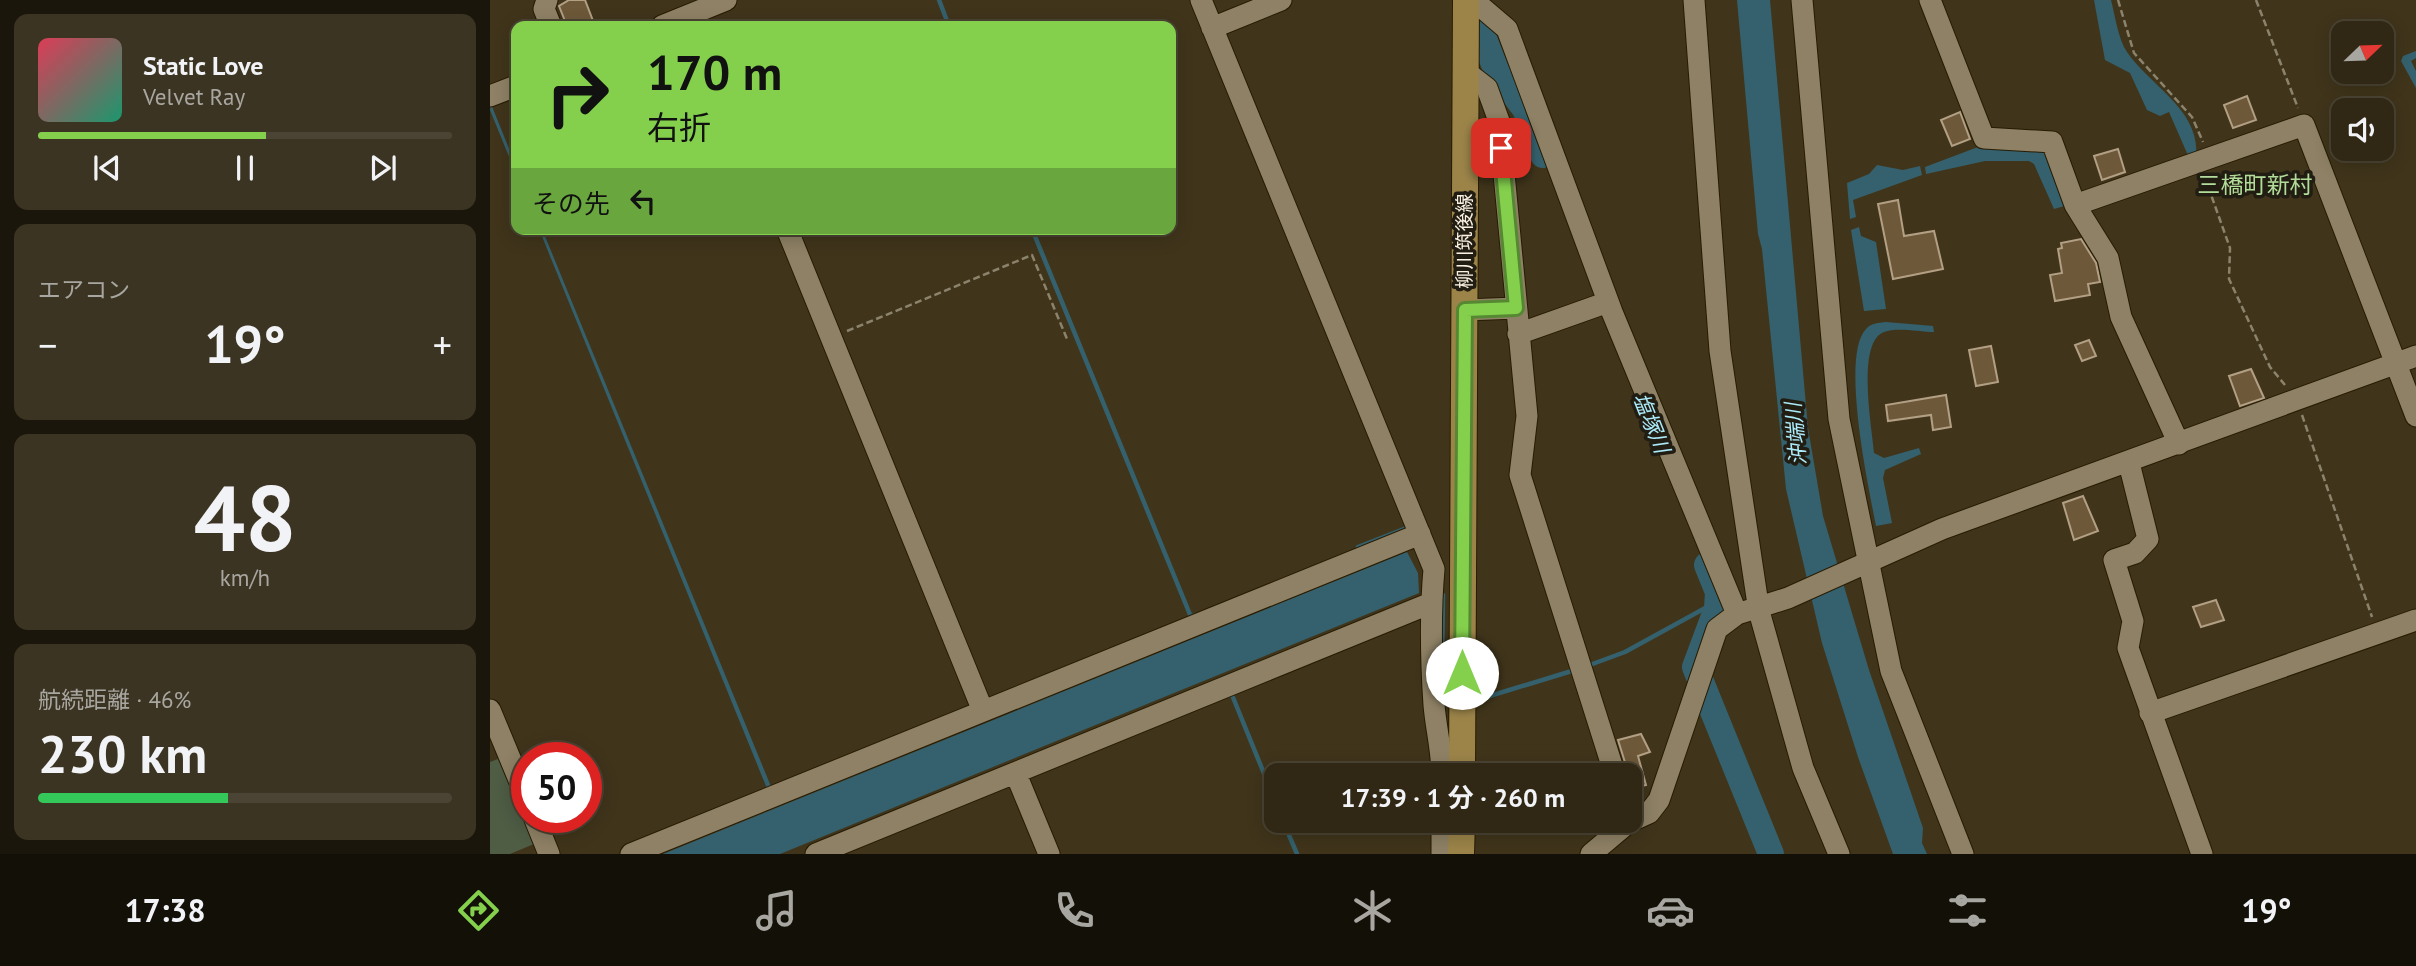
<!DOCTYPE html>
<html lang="ja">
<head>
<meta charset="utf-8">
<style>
	body { margin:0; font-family:"PT Sans","Noto Sans JP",sans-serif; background:#3c3422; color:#f1f3f6; height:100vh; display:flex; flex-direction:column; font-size:26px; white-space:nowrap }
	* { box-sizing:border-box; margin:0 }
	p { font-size:23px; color:#a8a6a0 }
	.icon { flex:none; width:38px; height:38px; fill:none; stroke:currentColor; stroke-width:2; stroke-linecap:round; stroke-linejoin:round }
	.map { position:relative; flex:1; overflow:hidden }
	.drawer { display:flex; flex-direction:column; gap:14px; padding:14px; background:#1a160b; width:490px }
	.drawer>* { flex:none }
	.banner { position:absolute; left:21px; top:21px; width:665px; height:214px; border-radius:14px; box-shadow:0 4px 18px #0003,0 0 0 2px #4b4434; background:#84d04d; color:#111; overflow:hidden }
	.needle { width:46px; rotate:67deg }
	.fabs { position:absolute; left:1841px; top:21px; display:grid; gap:14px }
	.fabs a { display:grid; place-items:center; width:63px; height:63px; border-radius:14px; background:#302814; box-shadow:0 4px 18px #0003,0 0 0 2px #4b4434; font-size:35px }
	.speed { position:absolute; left:21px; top:742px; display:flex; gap:14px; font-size:35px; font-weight:700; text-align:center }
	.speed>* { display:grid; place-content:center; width:91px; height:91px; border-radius:50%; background:#302814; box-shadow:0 4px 18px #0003,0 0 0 2px #4b4434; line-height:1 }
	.speed .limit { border:10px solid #d22; background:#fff; color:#111 }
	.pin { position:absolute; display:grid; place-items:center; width:60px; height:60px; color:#fff; margin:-30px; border-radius:14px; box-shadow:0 4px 10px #0006 }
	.me { position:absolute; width:77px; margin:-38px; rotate:0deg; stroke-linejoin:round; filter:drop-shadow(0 0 5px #0008) }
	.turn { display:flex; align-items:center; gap:24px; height:147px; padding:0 21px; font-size:32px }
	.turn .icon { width:91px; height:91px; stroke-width:2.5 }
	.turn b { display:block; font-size:49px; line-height:60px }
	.then { display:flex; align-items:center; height:66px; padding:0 21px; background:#0003; gap:14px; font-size:26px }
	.big { font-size:52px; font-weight:700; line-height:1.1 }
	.drawer .card { flex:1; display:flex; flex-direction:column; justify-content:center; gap:10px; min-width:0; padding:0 24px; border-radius:14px; background:#3c3422 }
	.drawer .dial { align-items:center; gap:0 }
	.dial b { font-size:91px; line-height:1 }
	.song { display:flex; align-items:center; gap:21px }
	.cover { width:84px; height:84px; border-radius:10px; background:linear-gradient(135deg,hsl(350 70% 55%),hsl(160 70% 35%)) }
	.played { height:7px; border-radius:4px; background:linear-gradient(90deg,#84d04d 55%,#4b4434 55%) }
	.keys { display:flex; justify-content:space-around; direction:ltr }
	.heat { display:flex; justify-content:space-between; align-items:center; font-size:38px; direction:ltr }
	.charge { height:10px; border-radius:5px; background:linear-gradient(90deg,#34c759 46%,#4b4434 0) }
	.trip { position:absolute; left:774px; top:763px; width:378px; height:70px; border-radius:14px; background:#302814; box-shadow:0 4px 18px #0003,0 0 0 2px #4b4434; font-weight:700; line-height:70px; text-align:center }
	.tabs { display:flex; height:112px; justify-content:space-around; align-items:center; background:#131008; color:#a8a6a0 }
	.tabs .icon { width:49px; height:49px }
	.tabs .active { color:#84d04d }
	.tabs b { font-size:32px; color:#f1f3f6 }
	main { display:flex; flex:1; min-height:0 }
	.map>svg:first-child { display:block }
	.green { fill:#4f5d45 }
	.water { fill:#34616d }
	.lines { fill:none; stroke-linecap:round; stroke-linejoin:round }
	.stream { stroke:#34616d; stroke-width:4.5 }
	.river { stroke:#34616d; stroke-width:26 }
	.building { fill:#6d5839; stroke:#b29f84; stroke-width:2 }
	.minor-casing { stroke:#271c03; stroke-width:23 }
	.major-casing { stroke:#271c03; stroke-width:28 }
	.path { stroke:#8c836d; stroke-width:2.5; stroke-dasharray:7 3.5; stroke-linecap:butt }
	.minor { stroke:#8e8165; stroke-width:21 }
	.major { stroke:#9c8449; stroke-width:26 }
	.route-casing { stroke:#568732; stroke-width:18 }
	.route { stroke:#84d04d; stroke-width:12 }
	.labels { text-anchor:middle; stroke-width:7; stroke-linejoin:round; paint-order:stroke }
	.street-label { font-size:19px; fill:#f9f1e2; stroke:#221d12 }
	.water-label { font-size:21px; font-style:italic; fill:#acebfb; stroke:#221d12 }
	.quarter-label { font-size:23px; fill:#b2dc99; stroke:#221d12 }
</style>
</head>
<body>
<main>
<section class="drawer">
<div class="card">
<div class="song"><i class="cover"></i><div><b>Static Love</b><p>Velvet Ray</p></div></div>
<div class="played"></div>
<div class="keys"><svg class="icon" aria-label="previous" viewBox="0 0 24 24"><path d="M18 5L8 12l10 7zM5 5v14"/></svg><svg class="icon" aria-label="pause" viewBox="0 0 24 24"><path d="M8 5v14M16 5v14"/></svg><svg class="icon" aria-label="next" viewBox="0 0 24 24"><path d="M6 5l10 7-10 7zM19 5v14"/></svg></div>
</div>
<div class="card"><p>エアコン</p>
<div class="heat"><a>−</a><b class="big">19°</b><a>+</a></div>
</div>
<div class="card dial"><b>48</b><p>km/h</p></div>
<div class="card"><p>航続距離 · 46%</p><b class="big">230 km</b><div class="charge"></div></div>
</section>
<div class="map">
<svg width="1926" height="854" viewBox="0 0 1926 854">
	<rect width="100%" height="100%" fill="#40351b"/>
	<path class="green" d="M8 759 44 844 20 854H0V762Z"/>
	<path class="water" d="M1247 0H1280L1318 428 1333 516 1379 670 1433 828 1432 843 1437 854H1403L1368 757 1332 643 1296 489 1272 249 1268 234Z
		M1604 0H1621C1625 15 1628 39 1637 52 1660 86 1711 110 1706 157L1700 160 1679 112 1670 116 1657 110 1640 73 1615 60Z
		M1926 51V58L1921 61 1926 71V88L1911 61 1913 56Z
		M1 104 26 166V174L0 110Z
		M1554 146 1578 205 1564 209 1544 164 1539 161H1495L1436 174 1435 167 1488 147Z
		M1387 165 1413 170 1430 166 1432 175 1363 200 1366 217 1360 219 1357 183 1379 174Z
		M1369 227 1371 236 1386 242 1396 309 1374 311 1361 230Z
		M49 229H52L282 789 278 791Z
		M1396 322 1443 326 1444 332C1430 332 1407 327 1394 332 1366 342 1382 428 1384 453L1394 458 1429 448 1431 454 1395 470 1393 478 1402 523 1386 526C1379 489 1350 356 1376 329 1381 323 1388 323 1396 322Z
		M917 552 928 573 929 593 290 854H173Z"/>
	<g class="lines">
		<path class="stream" d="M449 0 459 26
			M542 229 701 617 704 615
			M868 547 919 527
			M952 664 953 595
			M1097 666 1135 652 1228 601
			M740 690 786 803
			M980 702 1085 670
			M793 821 807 854"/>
		<path class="river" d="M979 0 1007 72 1035 109 1053 155
			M1217 565 1228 592 1227 608 1205 667 1281 854"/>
	</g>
	<path class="building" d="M79 0H95L105 26H77L69 6Z
		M1757 96 1766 120 1743 128 1734 105Z
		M1470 112 1480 139 1462 146 1451 120Z
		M1628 149 1635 172 1612 180 1604 156Z
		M1408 200 1414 236 1444 231 1453 269 1403 279 1388 204Z
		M1591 239 1606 263 1610 282 1598 284 1600 295 1565 301 1560 275 1572 273 1568 249 1572 248 1571 243Z
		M1599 340 1606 356 1592 361 1585 345Z
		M1501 346 1508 382 1486 386 1479 350Z
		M1761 369 1774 398 1750 406 1739 376Z
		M1456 395 1461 427 1443 430 1441 415 1398 421 1396 405Z
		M1593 496 1608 531 1584 540 1573 503Z
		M1726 600 1734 620 1711 627 1703 607Z
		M1151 734 1160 752 1148 756 1156 785 1143 788 1128 740Z"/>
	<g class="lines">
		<defs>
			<path id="minor" d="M57 0 54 9 61 26
				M711 0 944 569C940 614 941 660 944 705 946 729 952 751 952 775
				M983 0 1017 29 1122 312 1247 614
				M1204 0 1230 351 1269 611 1313 768 1349 854
				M1312 0 1349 419 1401 671 1473 854
				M1440 0 1494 138 1562 142 1585 205 1618 258 1631 317 1689 444
				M172 26 236 0
				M722 28 791 0
				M975 71 997 88 1009 121 1037 416 1030 475 1125 775
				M0 96 26 86
				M1585 205 1814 125 1926 416
				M297 229 493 711
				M975 310 1026 308
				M1028 334 1118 302
				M1639 463 1658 539 1645 553 1624 560 1643 621 1638 648 1712 854
				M0 710 37 799
				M1660 713 1926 620
				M526 774 559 854
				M44 817 59 854
				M141 854 930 534
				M326 854 941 603
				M952 854V821
				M1101 854 1139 822 1159 813 1169 800 1227 629 1247 614 1298 598 1452 529 1926 356"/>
			<path id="major" d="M972 775 976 0
				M971 854 972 821"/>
		</defs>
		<use href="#minor" class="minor-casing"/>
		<use href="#major" class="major-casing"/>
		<path class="path" d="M1628 0 1644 53 1702 117 1713 142
			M1766 0 1808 108
			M1718 176 1719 189 1740 248 1739 279 1780 367 1795 385
			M357 331 542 255 577 339
			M1812 415 1882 617"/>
		<use href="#minor" class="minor"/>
		<use href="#major" class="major"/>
	</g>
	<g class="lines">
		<defs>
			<path id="route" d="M972 673 975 310 1026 308 1011 148"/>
		</defs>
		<use href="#route" class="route-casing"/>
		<use href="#route" class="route"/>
	</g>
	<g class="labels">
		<g class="street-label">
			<text transform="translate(974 241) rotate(-90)" y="7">柳川筑後線</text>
		</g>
		<g class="water-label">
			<text transform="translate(1161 423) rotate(68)" y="7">塩塚川</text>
			<text transform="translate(1306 434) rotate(-95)" y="7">沖端川</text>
		</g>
		<g class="quarter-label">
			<text x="1765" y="193">三橋町新村</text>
		</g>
	</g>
</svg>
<div class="fabs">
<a><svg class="needle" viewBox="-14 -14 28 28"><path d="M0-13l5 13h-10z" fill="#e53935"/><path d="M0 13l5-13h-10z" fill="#a8a6a0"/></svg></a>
<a><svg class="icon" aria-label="sound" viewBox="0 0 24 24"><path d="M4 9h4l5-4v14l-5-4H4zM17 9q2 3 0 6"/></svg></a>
</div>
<div class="speed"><div class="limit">50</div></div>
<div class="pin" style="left:1011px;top:148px;background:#d93025"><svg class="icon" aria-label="arrive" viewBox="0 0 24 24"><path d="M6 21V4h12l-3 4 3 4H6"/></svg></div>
<svg class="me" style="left:972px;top:673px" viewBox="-20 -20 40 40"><circle r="19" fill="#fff"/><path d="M0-13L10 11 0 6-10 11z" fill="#84d04d"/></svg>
<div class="trip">17:39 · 1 分 · 260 m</div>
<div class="banner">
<div class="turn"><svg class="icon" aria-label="right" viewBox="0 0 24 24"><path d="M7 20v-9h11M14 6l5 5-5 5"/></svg><div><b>170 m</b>右折</div></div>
<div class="then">その先<svg class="icon" aria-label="left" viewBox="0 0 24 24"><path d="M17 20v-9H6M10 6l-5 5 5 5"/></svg></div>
</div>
</div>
</main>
<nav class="tabs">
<b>17:38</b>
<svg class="icon active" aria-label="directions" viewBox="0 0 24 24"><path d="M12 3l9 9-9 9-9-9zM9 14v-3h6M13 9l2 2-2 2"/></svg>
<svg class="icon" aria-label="music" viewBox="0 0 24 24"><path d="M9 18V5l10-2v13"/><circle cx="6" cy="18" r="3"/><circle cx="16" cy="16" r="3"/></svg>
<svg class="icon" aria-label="phone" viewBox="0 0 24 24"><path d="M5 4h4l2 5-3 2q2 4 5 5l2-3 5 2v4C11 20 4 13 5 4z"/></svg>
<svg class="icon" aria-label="climate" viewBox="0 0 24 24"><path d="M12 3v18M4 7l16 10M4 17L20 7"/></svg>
<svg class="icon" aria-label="car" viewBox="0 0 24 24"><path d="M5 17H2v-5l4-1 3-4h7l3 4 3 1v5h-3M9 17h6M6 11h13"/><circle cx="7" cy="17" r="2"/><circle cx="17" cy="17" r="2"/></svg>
<svg class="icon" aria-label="filters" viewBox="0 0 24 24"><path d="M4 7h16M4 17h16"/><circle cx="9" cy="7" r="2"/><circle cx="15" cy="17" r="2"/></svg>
<b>19°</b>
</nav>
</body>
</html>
